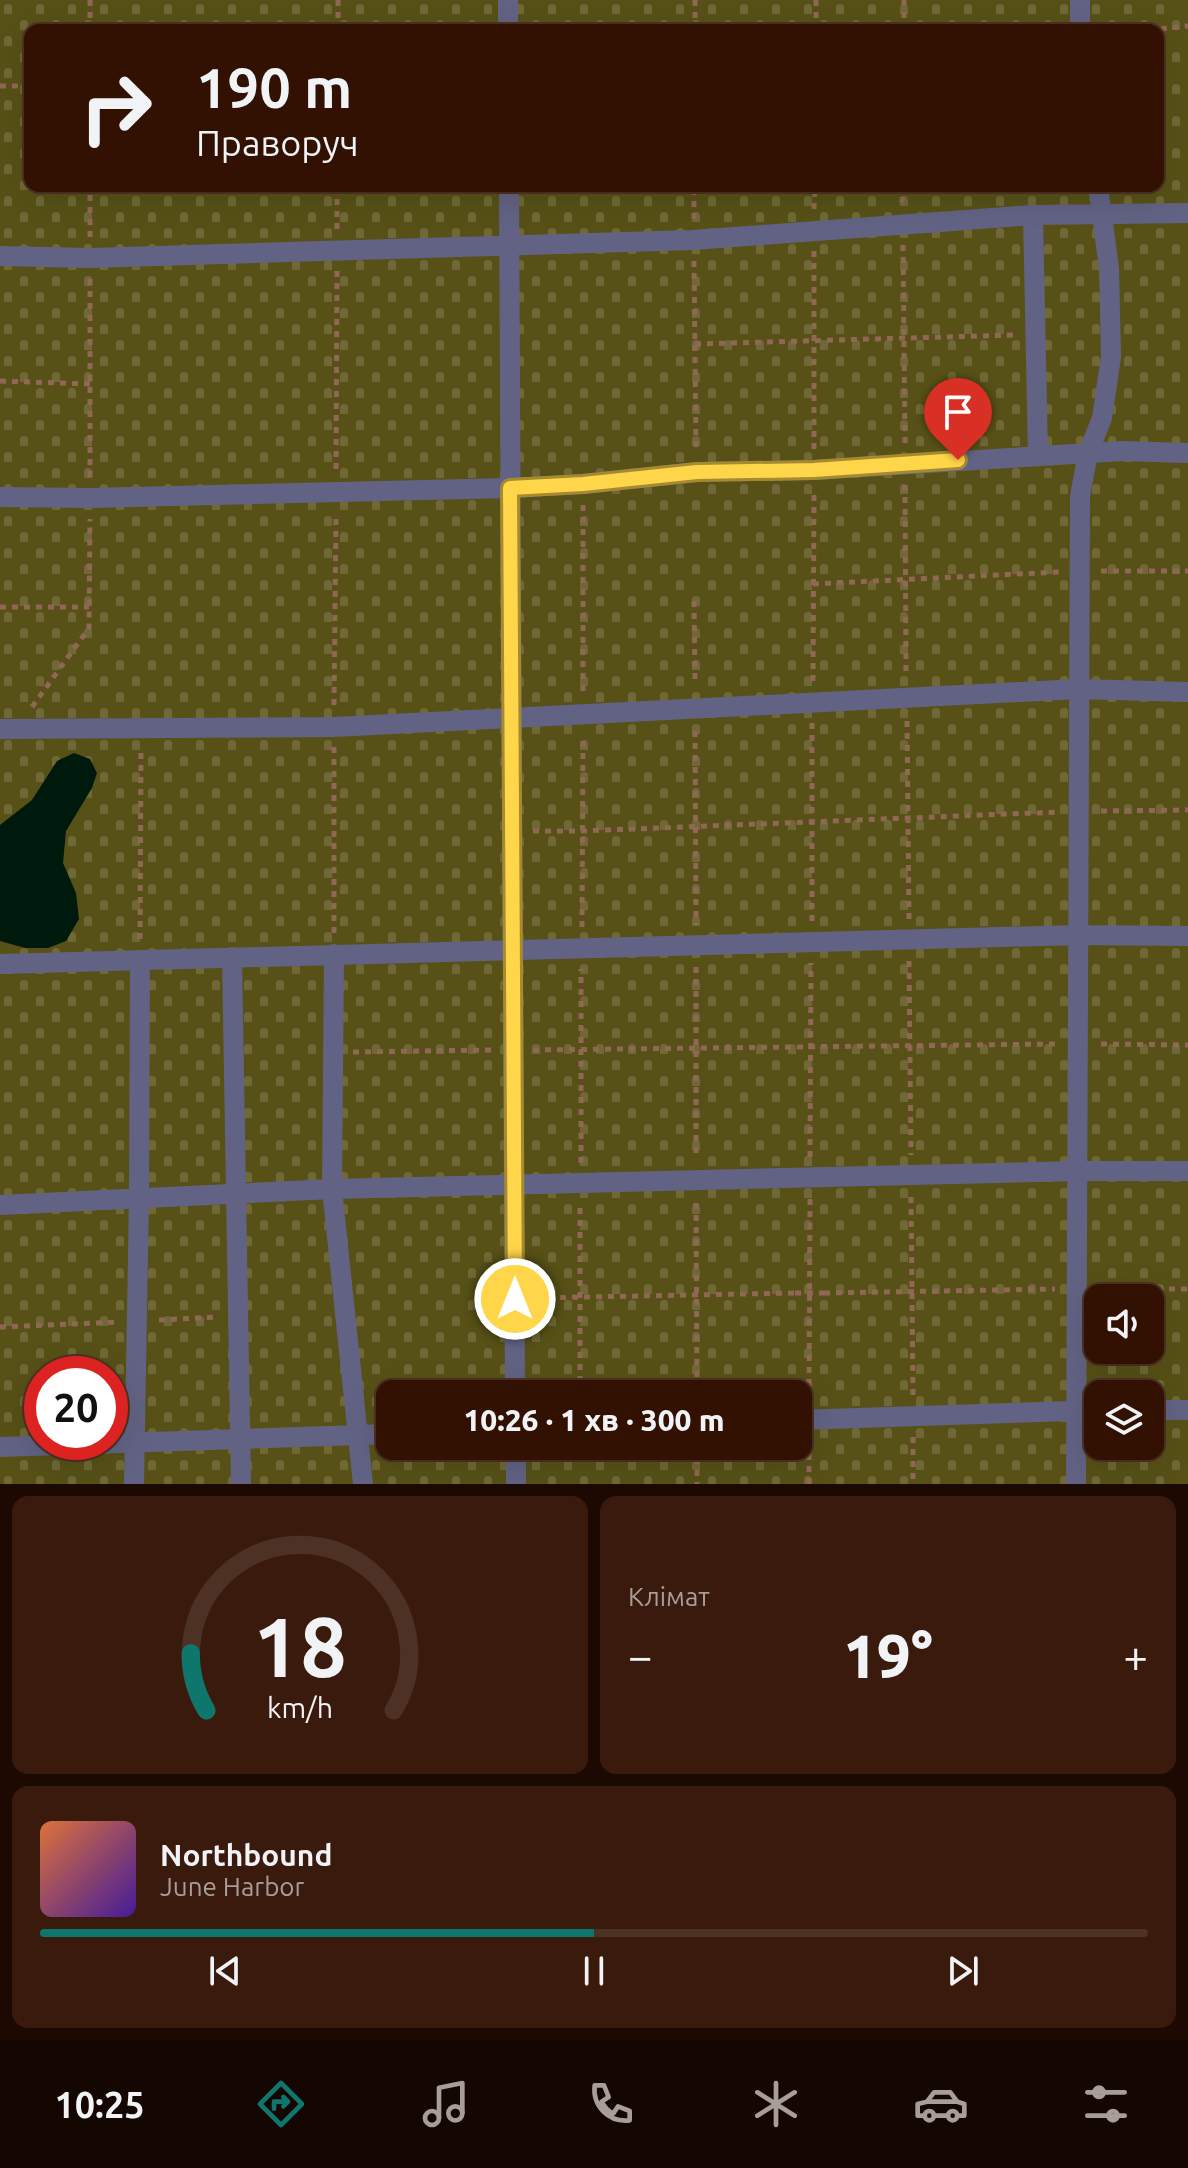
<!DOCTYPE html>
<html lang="uk">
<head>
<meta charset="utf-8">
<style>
	body { margin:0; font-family:Ubuntu,sans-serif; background:#3a1a0c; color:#f1f3f6; height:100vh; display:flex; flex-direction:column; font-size:30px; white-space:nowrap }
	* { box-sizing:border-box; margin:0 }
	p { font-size:26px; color:#a89d99 }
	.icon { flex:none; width:44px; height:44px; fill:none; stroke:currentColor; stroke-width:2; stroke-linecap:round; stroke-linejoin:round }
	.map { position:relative; height:1484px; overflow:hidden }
	.panel { display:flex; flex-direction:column; gap:12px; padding:12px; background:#1c0901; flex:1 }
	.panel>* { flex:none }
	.banner { position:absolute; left:24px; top:24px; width:1140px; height:168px; border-radius:16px; box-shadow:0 8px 32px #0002,0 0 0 2px #4d3124; background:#321102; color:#f1f3f6; overflow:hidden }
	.controls { position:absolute; left:1084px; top:1284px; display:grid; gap:16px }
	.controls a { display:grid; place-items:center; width:80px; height:80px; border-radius:16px; background:#321102; box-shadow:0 8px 32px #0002,0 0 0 2px #4d3124; font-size:40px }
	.speed { position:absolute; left:24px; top:1356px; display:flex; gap:16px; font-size:40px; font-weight:700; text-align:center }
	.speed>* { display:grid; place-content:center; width:104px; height:104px; border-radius:50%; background:#321102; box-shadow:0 8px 32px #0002,0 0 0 2px #4d3124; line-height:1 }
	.speed .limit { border:12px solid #d22; background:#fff; color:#111 }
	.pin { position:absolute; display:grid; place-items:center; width:68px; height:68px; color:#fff; margin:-82px -34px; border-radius:50% 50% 50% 0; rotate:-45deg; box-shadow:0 0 8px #0007 }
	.pin .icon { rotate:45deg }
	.me { position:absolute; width:88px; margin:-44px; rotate:0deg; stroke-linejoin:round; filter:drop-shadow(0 0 6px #0008) }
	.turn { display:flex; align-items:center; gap:28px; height:168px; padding:0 40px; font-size:36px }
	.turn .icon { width:104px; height:104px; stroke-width:2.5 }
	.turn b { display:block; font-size:56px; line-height:68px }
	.big { font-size:60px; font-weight:800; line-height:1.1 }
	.panel .tile { flex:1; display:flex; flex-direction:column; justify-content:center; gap:12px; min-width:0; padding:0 28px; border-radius:16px; background:#3a1a0c }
	.panel .dial { align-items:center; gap:0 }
	.dial svg { height:208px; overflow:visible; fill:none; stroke:#4d3124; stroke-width:7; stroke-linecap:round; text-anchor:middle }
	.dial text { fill:#f1f3f6; stroke:none }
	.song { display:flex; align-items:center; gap:24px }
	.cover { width:96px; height:96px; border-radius:12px; background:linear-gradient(135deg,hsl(20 70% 55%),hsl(260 70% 35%)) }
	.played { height:8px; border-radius:4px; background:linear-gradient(90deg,#0f766e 50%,#4d3124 50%) }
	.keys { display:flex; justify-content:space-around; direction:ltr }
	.heat { display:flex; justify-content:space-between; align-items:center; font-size:44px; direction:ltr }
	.panel .tiles { flex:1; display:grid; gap:12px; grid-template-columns:1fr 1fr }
	.tile:last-child { grid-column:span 2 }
	.trip { position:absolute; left:376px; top:1380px; width:436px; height:80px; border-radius:16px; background:#321102; box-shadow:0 8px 32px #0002,0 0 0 2px #4d3124; font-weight:800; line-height:80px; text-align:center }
	.tab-bar { display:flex; height:128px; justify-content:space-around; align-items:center; background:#140701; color:#a89d99 }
	.tab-bar .icon { width:56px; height:56px }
	.tab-bar .on { color:#0f766e }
	.tab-bar b { font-size:36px; color:#f1f3f6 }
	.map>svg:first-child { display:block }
	.cemetery { fill:url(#cemetery-stones); fill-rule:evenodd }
	.water { fill:#00190d }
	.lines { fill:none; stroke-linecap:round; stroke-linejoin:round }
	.path { stroke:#906754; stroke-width:5; stroke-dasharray:6 6; stroke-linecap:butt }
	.minor { stroke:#626384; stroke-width:20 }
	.path-bridge { stroke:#906754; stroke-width:5; stroke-dasharray:6 6; stroke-linecap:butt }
	.route-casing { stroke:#a68a30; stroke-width:20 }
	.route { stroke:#ffd54a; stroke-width:14 }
</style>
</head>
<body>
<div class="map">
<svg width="1188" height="1484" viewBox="0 0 1188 1484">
	<defs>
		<pattern id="cemetery-stones" width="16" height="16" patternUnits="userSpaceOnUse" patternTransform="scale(2)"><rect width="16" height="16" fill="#575117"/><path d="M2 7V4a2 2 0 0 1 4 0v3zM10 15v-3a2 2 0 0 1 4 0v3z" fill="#706937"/></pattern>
	</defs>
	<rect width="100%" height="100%" fill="#431702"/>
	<path class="cemetery" d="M0 0H1188V1484H0ZM30 30H1158V186H30ZM1098 1298H1150V1350H1098ZM42 1374H110V1442H42ZM390 1394H798V1446H390ZM1098 1394H1150V1446H1098Z"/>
	<path class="water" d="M74 753 90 759 97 773 92 788 66 831 63 863 76 893 79 919 66 941 48 948H25L0 941V825L32 800 57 761Z"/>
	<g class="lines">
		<path class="path" d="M90 0V30
			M695 0V30
			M338 30V0
			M816 30V0
			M904 30V0
			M1149 30 1188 26
			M0 86H30
			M902 203 903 186
			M814 209 815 186
			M694 219V186
			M337 229V186
			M90 237V186
			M903 245 905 443
			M694 261 696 451
			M90 279V477
			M695 344 1015 335
			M0 381 90 384
			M814 449V251
			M336 469 337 271
			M905 485 906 675
			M583 505V695
			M1101 571H1188
			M813 584 1059 572
			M694 601 695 685
			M0 607H89
			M813 681 814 491
			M334 705 336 515
			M32 707 89 628 90 519
			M907 721 909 919
			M695 731 696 925
			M1101 811 1188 810
			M533 831H582L1059 812
			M812 921V723
			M582 927 583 737
			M334 933V747
			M140 939 141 749
			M909 961 911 1155
			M696 967V1157
			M1101 1044 1188 1045
			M533 1050 1055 1044
			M353 1052 491 1050
			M810 1157 811 963
			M581 1163V969
			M911 1197 913 1395
			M696 1203 697 1394
			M1097 1289H1188
			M824 1293 1055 1289
			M536 1298 795 1293
			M159 1320 217 1317
			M0 1327 117 1322
			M580 1394V1205
			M809 1397 810 1199
			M913 1437V1484
			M697 1446V1484
			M809 1484V1443"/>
		<path class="minor" d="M508 0V30
			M1080 30V0
			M509 186 515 1394
			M1033 215 1038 455
			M0 256 90 258 693 240 1033 215 1188 213
			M0 497 90 498 510 488 583 484 697 472 814 470 1123 451 1188 453
			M0 729 334 727 1078 689 1188 692
			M334 954 332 1189 363 1484
			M232 957 241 1484
			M0 964 1077 935 1188 936
			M0 1205 332 1189 1077 1171H1188
			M1150 1410H1188
			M798 1420 1098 1410
			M516 1446V1484
			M0 1447 390 1434
			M134 1484 139 1198 140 960
			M1076 1484 1080 496 1088 453 1102 418 1111 357 1109 268 1098 186"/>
		<path class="path-bridge" d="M795 1293H824"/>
	</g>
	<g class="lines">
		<defs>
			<path id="route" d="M515 1299 510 488 583 484 697 472 814 470 958 460"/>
		</defs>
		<use href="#route" class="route-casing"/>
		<use href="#route" class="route"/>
	</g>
</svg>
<div class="controls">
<a><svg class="icon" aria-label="sound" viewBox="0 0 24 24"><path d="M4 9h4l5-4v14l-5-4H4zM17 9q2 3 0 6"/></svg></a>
<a><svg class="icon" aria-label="layers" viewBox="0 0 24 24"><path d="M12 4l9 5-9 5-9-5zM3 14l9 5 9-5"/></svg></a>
</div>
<div class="speed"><div class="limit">20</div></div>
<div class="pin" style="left:958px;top:460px;background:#d93025"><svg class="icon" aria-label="arrive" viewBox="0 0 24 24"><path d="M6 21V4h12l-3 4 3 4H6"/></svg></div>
<svg class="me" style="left:515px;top:1299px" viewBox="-20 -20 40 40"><circle r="17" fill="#ffd54a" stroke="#fff" stroke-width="3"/><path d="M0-11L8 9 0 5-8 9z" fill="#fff"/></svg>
<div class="trip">10:26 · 1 хв · 300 m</div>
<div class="banner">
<div class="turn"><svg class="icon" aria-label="right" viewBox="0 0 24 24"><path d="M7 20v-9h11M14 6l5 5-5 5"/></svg><div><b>190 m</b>Праворуч</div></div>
</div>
</div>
<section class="panel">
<div class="tiles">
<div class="tile dial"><svg viewBox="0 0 100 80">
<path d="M14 69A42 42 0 1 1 86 69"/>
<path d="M14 69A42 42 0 0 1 8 47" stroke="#0f766e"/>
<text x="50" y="56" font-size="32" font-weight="700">18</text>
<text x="50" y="72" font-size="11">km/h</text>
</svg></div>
<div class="tile"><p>Клімат</p>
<div class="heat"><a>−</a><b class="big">19°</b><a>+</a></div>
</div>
<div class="tile">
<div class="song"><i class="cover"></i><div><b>Northbound</b><p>June Harbor</p></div></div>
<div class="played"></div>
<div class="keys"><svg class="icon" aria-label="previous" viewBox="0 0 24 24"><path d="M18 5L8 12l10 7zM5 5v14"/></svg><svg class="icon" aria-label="pause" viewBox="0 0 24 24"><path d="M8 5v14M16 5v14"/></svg><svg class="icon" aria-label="next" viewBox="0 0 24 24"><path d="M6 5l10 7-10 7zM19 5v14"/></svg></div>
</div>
</div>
</section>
<nav class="tab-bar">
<b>10:25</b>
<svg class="icon on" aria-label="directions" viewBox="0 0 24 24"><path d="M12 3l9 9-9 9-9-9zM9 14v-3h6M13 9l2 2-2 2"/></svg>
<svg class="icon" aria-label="music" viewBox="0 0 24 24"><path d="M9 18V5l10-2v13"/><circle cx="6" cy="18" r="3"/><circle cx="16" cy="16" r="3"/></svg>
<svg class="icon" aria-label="phone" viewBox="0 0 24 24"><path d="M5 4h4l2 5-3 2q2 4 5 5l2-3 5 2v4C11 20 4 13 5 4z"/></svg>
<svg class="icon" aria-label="climate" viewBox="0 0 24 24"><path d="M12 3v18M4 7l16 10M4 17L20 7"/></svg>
<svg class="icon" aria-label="car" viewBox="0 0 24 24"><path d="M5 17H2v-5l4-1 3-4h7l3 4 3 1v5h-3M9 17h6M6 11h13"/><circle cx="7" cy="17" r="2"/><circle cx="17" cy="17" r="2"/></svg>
<svg class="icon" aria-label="filters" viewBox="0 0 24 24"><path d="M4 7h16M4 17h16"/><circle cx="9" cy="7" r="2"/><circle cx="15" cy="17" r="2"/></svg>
</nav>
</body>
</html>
